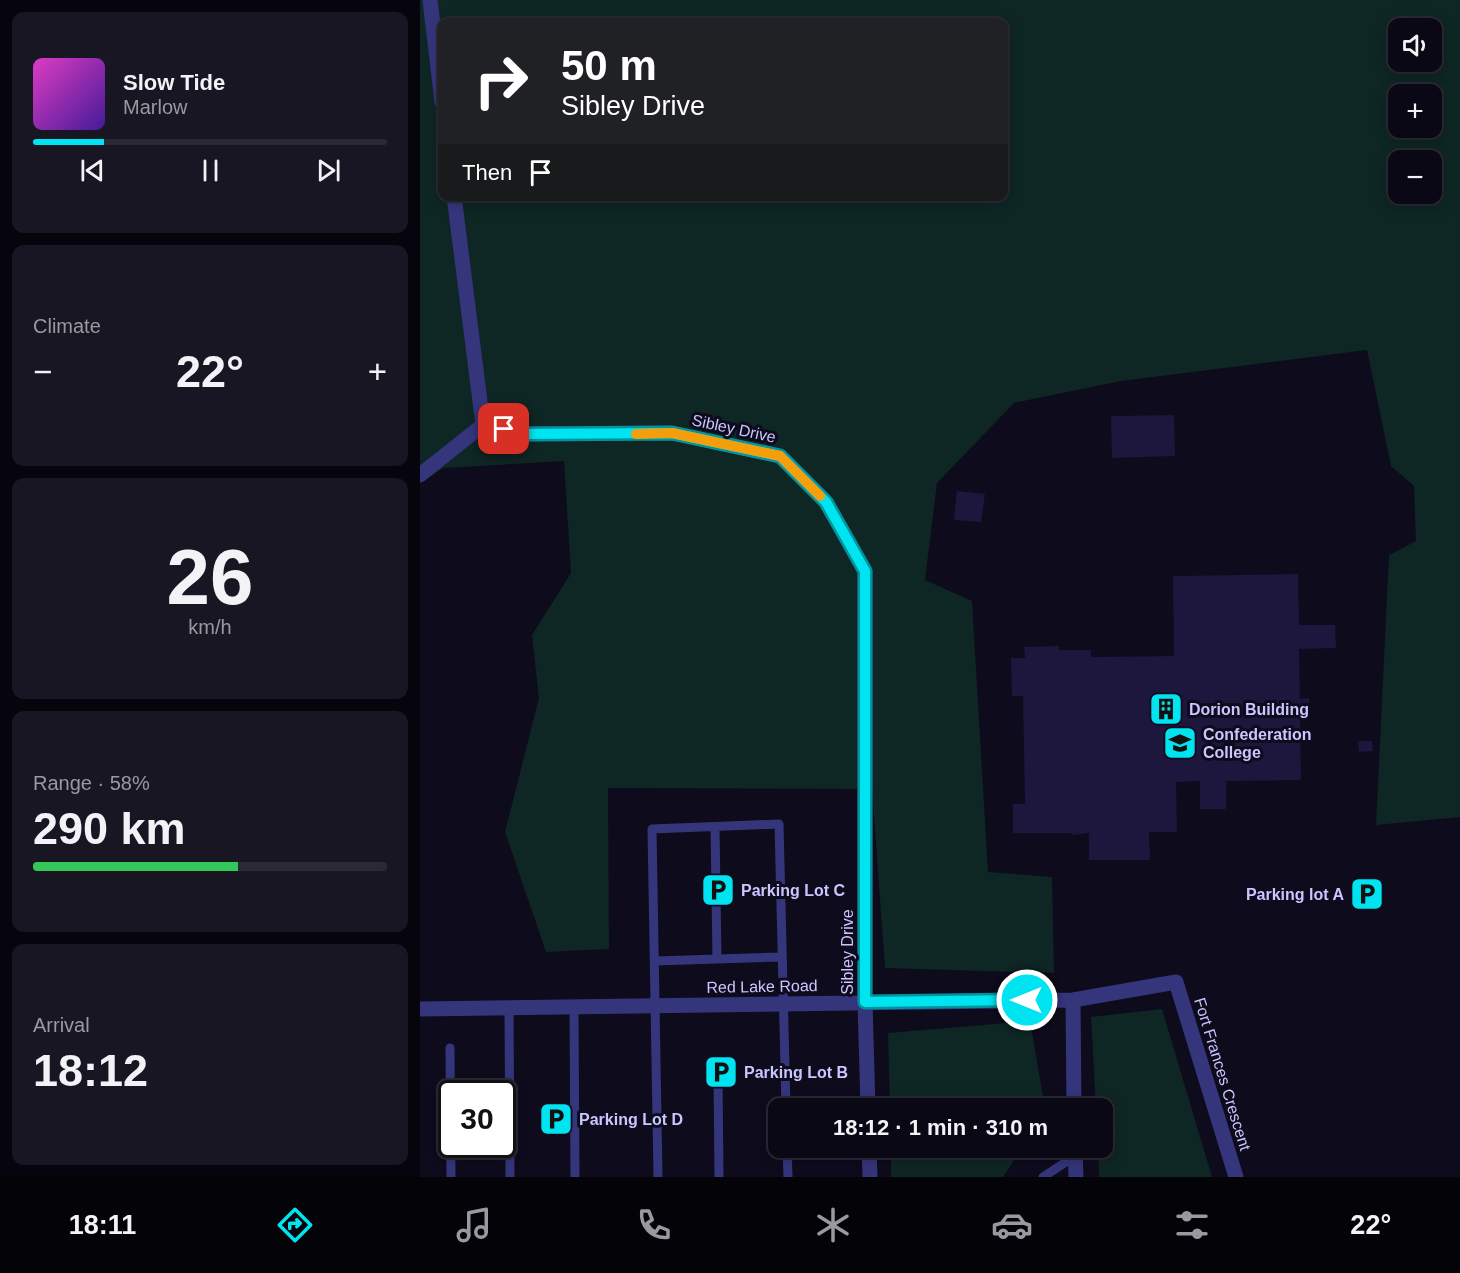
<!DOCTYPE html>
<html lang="en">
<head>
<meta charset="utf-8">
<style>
	body { margin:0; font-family:Arial,sans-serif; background:#181622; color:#f1f3f6; height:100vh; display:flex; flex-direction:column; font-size:22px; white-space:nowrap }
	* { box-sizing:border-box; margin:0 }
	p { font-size:20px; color:#999aa0 }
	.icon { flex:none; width:33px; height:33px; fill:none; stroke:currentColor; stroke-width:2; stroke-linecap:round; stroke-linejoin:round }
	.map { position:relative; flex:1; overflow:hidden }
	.sheet { display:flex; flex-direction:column; gap:12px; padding:12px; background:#06040c; width:420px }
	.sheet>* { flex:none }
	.guide { position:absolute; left:18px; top:18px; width:570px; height:183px; border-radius:12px; box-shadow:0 3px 15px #0003,0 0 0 2px #2a2934; background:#202124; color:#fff; overflow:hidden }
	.buttons { position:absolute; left:968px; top:18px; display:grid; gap:12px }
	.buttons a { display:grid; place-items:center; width:54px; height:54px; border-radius:12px; background:#0a0815; box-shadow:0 3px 15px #0003,0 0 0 2px #2a2934; font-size:30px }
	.speed { position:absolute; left:18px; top:1080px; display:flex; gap:12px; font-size:30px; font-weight:700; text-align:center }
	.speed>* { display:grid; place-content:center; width:78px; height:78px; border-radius:50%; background:#0a0815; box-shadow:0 3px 15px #0003,0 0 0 2px #2a2934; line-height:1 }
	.speed .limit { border:3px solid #111; border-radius:9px; background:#fff; color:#111 }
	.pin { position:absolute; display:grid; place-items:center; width:51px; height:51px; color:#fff; margin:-26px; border-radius:12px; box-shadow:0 3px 9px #0006 }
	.me { position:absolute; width:66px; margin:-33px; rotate:270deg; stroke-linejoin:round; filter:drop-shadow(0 0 4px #0008) }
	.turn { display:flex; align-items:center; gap:21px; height:126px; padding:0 24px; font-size:27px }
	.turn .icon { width:78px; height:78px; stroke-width:2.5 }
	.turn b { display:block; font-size:42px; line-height:51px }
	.then { display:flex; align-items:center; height:57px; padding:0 24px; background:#0003; gap:12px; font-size:22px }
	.big { font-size:45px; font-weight:700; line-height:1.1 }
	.sheet .card { flex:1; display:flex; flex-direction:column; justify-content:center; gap:9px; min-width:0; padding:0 21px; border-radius:12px; background:#181622 }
	.sheet .dial { align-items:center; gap:0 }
	.dial b { font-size:78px; line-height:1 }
	.song { display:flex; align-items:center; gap:18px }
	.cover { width:72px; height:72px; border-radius:9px; background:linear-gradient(135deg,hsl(310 70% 55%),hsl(260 70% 35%)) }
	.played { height:6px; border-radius:3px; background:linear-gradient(90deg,#00e3f1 20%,#2a2934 20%) }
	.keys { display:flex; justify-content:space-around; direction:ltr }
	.heat { display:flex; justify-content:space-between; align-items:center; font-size:33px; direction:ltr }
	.charge { height:9px; border-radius:4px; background:linear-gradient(90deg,#34c759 58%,#2a2934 0) }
	.trip { position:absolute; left:348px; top:1098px; width:345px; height:60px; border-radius:12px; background:#0a0815; box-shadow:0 3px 15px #0003,0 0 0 2px #2a2934; font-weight:700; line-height:60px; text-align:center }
	.tabs { display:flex; height:96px; justify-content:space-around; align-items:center; background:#040308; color:#999aa0 }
	.tabs .icon { width:42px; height:42px }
	.tabs .current { color:#00e3f1 }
	.tabs b { font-size:27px; color:#f1f3f6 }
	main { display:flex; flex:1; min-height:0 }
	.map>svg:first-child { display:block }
	.green { fill:#0e2624; fill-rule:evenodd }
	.building { fill:#1d163d }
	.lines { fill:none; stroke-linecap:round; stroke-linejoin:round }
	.service { stroke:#35357c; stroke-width:9 }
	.minor { stroke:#35357c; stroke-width:15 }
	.route-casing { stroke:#00949d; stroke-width:15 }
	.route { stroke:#00e3f1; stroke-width:10 }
	.slow { stroke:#f59e0b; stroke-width:10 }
	.labels { text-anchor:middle; stroke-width:6; stroke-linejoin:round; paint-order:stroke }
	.street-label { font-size:16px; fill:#cac6ff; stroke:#0d0b1c }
	.poi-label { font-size:16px; font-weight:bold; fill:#cac6ff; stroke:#0d0b1c; text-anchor:start }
</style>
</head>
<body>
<main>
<section class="sheet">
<div class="card">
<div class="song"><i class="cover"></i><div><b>Slow Tide</b><p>Marlow</p></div></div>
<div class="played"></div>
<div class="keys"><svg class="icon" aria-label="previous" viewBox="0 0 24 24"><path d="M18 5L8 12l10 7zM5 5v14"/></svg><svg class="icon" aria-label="pause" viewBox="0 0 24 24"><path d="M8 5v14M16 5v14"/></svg><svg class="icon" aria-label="next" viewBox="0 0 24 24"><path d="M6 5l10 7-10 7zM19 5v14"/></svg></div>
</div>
<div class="card"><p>Climate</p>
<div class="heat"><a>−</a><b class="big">22°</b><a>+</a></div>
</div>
<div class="card dial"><b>26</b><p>km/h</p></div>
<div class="card"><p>Range · 58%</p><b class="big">290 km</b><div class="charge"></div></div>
<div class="card"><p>Arrival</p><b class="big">18:12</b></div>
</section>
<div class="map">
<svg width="1040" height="1177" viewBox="0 0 1040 1177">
	<rect width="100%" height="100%" fill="#0d0b1c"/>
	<path class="green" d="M0 0H1040V817L956 825 969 555 996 541 994 486 971 466 947 350 701 381 594 403 517 483 505 580 552 601 568 872 632 877 634 973 465 968 452 789 188 788 189 949 126 952 85 832 119 698 112 635 151 573 144 461 24 468 0 483ZM22 22H584V196H22ZM978 28H1011V62H978ZM978 94H1011V128H978ZM978 160H1011V194H978Z
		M742 1009 792 1177H679L678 1148H682V1108H676L671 1017Z
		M610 1021 625 1108H470L468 1033Z
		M471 1148H602L583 1177H471Z"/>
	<path class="building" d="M754 415 755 456 692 458 691 416Z
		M537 491 565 494 561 522 534 520Z
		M878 574 879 625H915L916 648 879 649 880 699 889 698V718L880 719 881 780 806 781V809H780V781L756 782 757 832H729L730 860H669V833L652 835V833H593V804H605L603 696H592L591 658H605L604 647 639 646V650H671V657L754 656 753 576Z
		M938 741H952L953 751 939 752Z"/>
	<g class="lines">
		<path class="service" d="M295 827 297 959
			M236 961 361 957
			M154 1007 155 1177
			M89 1009 90 1177
			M30 1048 31 1177
			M298 1074 299 1177
			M367 1148 368 1177
			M238 1177 232 829 359 824 366 1108
			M623 1177 655 1156"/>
		<path class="minor" d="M10 0 22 102
			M34 196 63 425
			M63 425 105 434 252 433 360 456 406 502 445 571V1002L448 1108
			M0 475 63 425
			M653 1000 654 1108
			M0 1009 653 1000 756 982 816 1177
			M449 1148 450 1177
			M655 1148 656 1177"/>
	</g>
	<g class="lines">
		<defs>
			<path id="route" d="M84 429 105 434 252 433 360 456 406 502 445 571V1002L607 1000"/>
		</defs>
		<use href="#route" class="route-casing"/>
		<use href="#route" class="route"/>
		<path class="slow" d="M216 434 252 433 360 456 400 496"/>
	</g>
	<defs>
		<symbol id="building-square" viewBox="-11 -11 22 22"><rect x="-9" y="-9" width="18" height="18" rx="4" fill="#00e3f1" stroke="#0d0b1c"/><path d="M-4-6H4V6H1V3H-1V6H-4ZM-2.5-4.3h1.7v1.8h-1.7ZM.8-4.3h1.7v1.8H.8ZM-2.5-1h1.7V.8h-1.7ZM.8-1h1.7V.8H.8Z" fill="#111"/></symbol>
		<symbol id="university-square" viewBox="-11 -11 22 22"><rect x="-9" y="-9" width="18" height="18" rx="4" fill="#00e3f1" stroke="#0d0b1c"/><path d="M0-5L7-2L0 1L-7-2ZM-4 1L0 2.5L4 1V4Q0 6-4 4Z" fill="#111"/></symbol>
		<symbol id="parking-square" viewBox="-11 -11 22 22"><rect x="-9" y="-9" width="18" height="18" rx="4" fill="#00e3f1" stroke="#0d0b1c"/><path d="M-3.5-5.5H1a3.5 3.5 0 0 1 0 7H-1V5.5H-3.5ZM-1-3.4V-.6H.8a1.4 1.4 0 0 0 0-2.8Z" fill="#111"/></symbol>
	</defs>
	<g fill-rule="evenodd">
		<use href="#building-square" x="727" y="690" width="38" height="38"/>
		<use href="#university-square" x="741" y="724" width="38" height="38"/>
		<use href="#parking-square" x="279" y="871" width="38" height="38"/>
		<use href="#parking-square" x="928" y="875" width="38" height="38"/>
		<use href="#parking-square" x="282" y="1053" width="38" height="38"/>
		<use href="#parking-square" x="117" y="1100" width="38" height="38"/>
	</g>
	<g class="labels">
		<g class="street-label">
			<text transform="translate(314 428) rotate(12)" y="6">Sibley Drive</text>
			<text transform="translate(427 952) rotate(-90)" y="6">Sibley Drive</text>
			<text transform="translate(342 986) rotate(-1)" y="6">Red Lake Road</text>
			<text transform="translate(803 1074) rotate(73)" y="6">Fort Frances Crescent</text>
		</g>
		<g class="poi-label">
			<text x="769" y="715">Dorion Building</text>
			<text x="783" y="740">Confederation<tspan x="783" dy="18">College</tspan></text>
			<text x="321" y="896">Parking Lot C</text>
			<text x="924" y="900" text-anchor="end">Parking lot A</text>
			<text x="324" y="1078">Parking Lot B</text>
			<text x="159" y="1125">Parking Lot D</text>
		</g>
	</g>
</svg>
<div class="buttons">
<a><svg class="icon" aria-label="sound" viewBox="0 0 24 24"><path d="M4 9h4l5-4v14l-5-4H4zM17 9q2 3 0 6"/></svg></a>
<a>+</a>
<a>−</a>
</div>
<div class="speed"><div class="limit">30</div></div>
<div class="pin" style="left:84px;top:429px;background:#d93025"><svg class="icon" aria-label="arrive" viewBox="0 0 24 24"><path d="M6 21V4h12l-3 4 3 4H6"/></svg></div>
<svg class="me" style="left:607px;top:1000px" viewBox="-20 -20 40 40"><circle r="17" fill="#00e3f1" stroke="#fff" stroke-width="3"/><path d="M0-11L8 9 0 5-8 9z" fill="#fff"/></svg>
<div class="trip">18:12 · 1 min · 310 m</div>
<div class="guide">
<div class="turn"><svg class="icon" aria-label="right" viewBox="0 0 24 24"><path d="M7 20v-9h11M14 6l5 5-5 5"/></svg><div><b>50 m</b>Sibley Drive</div></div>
<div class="then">Then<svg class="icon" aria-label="arrive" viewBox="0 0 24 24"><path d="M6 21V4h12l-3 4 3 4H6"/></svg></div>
</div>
</div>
</main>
<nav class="tabs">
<b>18:11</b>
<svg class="icon current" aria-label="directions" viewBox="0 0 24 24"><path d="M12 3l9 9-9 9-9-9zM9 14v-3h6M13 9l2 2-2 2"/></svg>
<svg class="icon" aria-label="music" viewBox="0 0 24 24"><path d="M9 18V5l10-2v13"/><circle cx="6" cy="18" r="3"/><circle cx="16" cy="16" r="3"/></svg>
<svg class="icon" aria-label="phone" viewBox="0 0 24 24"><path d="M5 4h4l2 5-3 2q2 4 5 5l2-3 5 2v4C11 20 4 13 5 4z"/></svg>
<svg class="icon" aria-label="climate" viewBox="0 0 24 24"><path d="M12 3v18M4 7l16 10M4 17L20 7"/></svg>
<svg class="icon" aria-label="car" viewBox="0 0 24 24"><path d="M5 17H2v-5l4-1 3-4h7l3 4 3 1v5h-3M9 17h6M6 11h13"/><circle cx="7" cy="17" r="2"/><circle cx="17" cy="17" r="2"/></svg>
<svg class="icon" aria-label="filters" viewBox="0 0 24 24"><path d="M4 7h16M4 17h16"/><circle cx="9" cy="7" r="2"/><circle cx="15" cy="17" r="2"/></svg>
<b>22°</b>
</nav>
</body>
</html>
